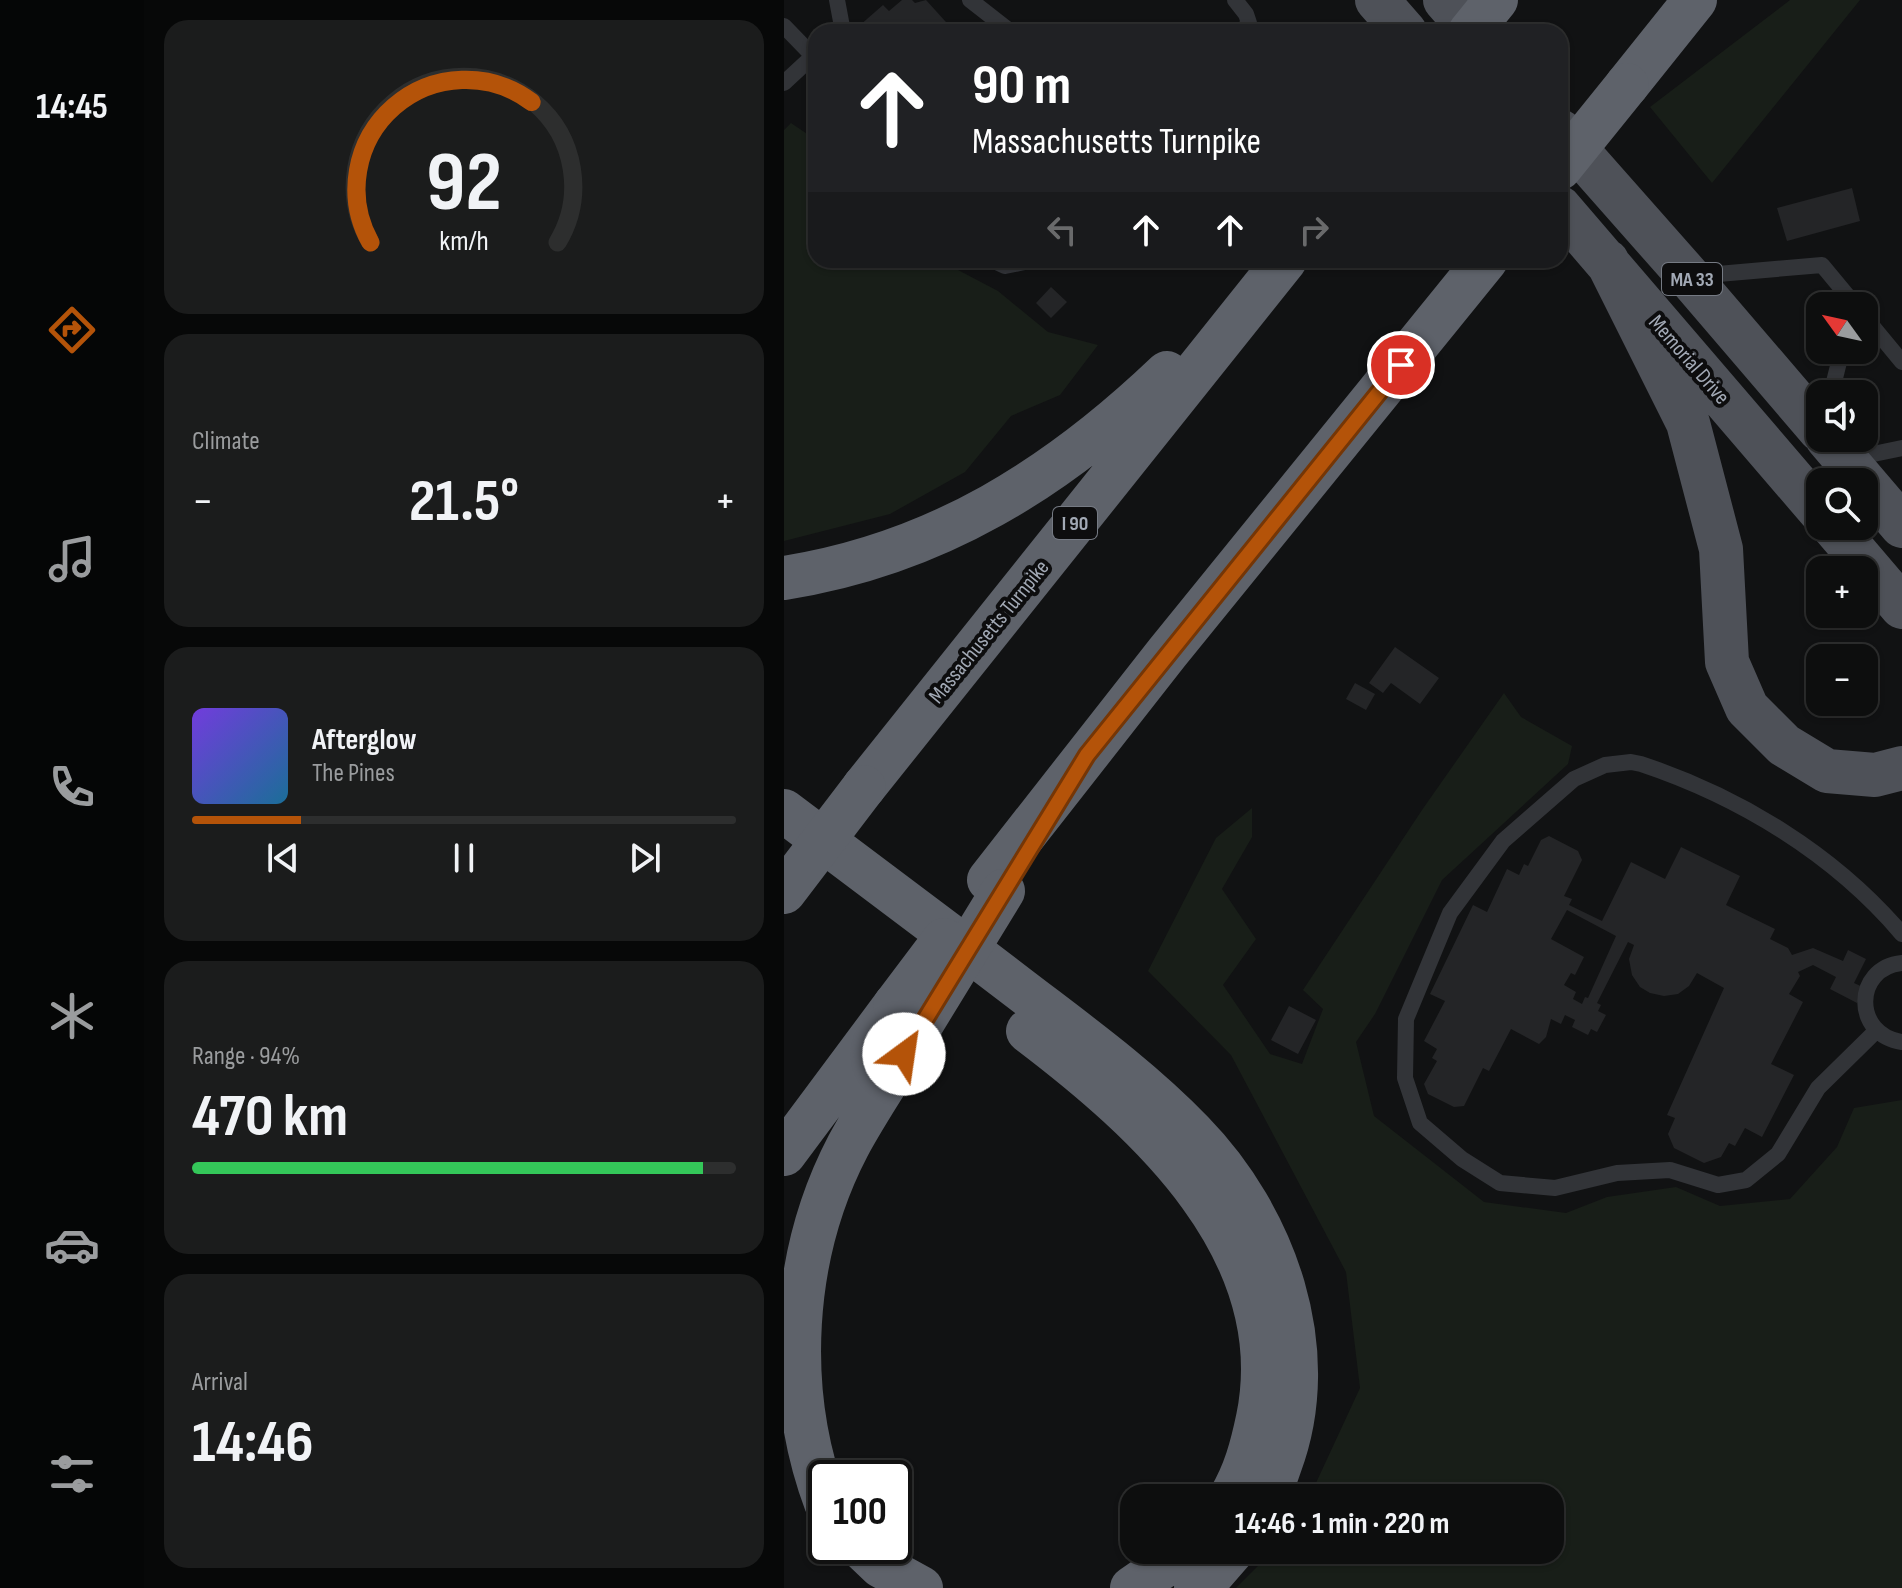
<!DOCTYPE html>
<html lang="en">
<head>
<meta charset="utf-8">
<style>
	body { margin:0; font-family:"Sofia Sans Condensed",sans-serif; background:#1b1c1c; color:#f1f3f6; height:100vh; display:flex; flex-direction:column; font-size:30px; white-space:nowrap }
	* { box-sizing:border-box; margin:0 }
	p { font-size:26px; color:#9a9c9e }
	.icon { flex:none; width:44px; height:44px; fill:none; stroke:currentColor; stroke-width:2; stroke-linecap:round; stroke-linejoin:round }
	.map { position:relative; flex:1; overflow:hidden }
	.side { display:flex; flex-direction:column; gap:20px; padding:20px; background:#070808; width:640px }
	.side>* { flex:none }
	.guide { position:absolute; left:24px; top:24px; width:760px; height:244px; border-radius:24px; box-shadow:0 2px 6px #0004,0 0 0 2px #2d2e2e; background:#202124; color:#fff; overflow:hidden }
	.needle { width:52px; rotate:303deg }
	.controls { position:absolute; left:1022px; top:292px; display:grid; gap:16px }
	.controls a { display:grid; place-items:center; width:72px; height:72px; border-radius:16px; background:#0d0e0e; box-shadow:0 2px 6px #0004,0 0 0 2px #2d2e2e; font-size:40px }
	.speed { position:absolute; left:24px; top:1460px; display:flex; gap:16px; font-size:40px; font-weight:700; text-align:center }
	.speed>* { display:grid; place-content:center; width:104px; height:104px; border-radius:50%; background:#0d0e0e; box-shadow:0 2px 6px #0004,0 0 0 2px #2d2e2e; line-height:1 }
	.speed .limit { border:4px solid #111; border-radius:12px; background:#fff; color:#111 }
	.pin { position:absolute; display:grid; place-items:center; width:68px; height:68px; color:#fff; margin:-34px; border:4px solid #fff; border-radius:50%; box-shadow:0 2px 8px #0007 }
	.me { position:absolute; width:88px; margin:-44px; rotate:31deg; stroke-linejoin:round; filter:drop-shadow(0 0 6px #0008) }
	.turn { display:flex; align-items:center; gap:28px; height:168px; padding:0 32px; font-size:36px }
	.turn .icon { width:104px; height:104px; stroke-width:2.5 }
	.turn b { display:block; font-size:56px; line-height:68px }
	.lanes { display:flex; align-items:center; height:76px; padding:0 32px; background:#0003; justify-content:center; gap:40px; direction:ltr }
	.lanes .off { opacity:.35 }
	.big { font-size:60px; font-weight:700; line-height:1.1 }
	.side .widget { flex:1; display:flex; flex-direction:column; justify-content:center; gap:12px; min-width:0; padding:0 28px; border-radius:24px; background:#1b1c1c }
	.side .dial { align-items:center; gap:0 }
	.dial svg { height:208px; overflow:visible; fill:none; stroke:#2d2e2e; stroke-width:7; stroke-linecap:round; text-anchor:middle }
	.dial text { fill:#f1f3f6; stroke:none }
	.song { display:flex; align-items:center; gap:24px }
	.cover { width:96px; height:96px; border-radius:12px; background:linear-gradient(135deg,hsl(260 70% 55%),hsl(200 70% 35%)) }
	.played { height:8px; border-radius:4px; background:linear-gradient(90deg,#b45309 20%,#2d2e2e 20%) }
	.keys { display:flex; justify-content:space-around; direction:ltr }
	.heat { display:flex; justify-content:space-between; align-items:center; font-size:44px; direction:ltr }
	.charge { height:12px; border-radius:6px; background:linear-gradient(90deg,#34c759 94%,#2d2e2e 0) }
	.trip { position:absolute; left:336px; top:1484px; width:444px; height:80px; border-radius:24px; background:#0d0e0e; box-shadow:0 2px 6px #0004,0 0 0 2px #2d2e2e; font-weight:700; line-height:80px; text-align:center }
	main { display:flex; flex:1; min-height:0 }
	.tabs { display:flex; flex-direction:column; width:144px; justify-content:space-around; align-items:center; background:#050606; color:#9a9c9e }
	.tabs .icon { width:56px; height:56px }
	.tabs .current { color:#b45309 }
	.tabs b { font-size:36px; color:#f1f3f6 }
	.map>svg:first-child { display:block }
	.green { fill:#181e18 }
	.building { fill:#242527; fill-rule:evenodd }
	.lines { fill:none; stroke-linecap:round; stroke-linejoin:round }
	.lane { stroke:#323438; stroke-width:16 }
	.primary { stroke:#4e5158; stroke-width:44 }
	.highway { stroke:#5e626a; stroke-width:44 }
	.highway-bridge { stroke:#5e626a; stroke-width:44 }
	.route-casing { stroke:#753606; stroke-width:20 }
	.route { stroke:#b45309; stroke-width:14 }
	.labels { text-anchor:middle; stroke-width:8; stroke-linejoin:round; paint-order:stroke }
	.shield { fill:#0d0d0e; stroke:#757a83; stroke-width:2 }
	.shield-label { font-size:20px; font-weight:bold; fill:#a2a9b5 }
	.street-label { font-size:22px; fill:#a2a9b5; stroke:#0d0d0e }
</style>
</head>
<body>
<main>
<nav class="tabs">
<b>14:45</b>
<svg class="icon current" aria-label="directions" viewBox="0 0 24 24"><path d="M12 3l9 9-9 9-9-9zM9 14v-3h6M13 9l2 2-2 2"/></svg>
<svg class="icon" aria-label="music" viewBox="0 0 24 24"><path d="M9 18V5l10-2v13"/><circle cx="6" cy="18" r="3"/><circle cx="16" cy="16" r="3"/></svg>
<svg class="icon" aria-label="phone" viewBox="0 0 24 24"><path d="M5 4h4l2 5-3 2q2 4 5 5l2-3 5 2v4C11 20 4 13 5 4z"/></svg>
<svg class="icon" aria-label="climate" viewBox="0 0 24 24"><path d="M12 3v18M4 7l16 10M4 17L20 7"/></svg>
<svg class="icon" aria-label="car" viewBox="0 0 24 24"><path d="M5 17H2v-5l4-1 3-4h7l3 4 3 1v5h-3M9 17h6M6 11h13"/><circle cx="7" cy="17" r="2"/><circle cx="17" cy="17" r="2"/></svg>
<svg class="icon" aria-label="filters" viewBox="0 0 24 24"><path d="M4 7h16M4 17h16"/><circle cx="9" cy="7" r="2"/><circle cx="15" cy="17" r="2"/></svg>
</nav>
<section class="side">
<div class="widget dial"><svg viewBox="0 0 100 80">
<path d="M14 69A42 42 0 1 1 86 69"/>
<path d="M14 69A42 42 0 0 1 76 15" stroke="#b45309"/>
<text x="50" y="56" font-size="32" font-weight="700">92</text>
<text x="50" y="72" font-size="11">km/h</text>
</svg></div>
<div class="widget"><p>Climate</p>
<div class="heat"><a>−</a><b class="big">21.5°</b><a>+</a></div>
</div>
<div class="widget">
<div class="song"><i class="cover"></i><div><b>Afterglow</b><p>The Pines</p></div></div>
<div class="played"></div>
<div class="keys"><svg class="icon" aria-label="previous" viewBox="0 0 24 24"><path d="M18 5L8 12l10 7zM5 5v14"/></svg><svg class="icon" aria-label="pause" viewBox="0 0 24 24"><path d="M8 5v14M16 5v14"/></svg><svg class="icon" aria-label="next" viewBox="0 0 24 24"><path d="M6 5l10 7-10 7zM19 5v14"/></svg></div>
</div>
<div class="widget"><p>Range · 94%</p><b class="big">470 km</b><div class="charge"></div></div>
<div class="widget"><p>Arrival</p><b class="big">14:46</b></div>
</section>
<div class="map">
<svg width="1118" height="1588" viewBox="0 0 1118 1588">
	<rect width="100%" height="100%" fill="#111213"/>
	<path class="green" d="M1006 0H1076L928 183 866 107Z
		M7 123 32 140V260H155L214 291 264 332 314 345 276 395 227 416 181 472 106 514 0 541V130Z
		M720 693 737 717 788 746 784 764 658 880 591 1014 572 1042 590 1116 700 1202 782 1213 823 1197 892 1187 936 1206 1006 1199 1053 1147 1070 1108 1118 1100V1588H452L490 1550H766V1498H525L576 1388 562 1272 447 1055 364 971 432 838 468 808V837L438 889 472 939 439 985 486 1054 518 1064 539 1009 519 990 638 810Z"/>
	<path class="building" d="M118 0H128L131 3 142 0 171 32H80L75 26 99 5 105 11Z
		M1068 188 1076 221 1003 241 993 208Z
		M267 287 283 302 267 318 252 303Z
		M611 647 655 678 636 704 607 683 599 693 585 683Z
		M571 683 591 694 582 710 562 699Z
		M765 836 794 851 798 860 780 896 788 899 785 905 818 921 847 862 881 879 897 847 956 876 942 905 991 929 986 939 1004 948 1008 955 1029 948 1059 961 1064 950 1082 959 1070 983 1081 988 1073 1003 1046 989 1052 977 1029 965 1014 972 1016 976 1005 994 1019 1002 987 1064 1010 1075 978 1137 961 1128 951 1146 945 1143 937 1157 920 1163 890 1148 884 1134 891 1118 883 1115 940 988 913 973 905 986 894 994 880 996 866 993 856 987 848 975 845 959 850 945 844 942 813 1003 817 1005 814 1011 822 1015 813 1032 807 1029 804 1035 788 1027 791 1020 781 1015 777 1024 767 1019 762 1037 755 1044 727 1029 705 1071 699 1068 680 1106 670 1107 644 1094 640 1084 653 1061 648 1058 653 1049 640 1041 661 1001 646 994 689 905 703 912 723 869 735 875 740 864 744 866 757 840ZM783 910 832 936 804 998 801 997 798 1004 789 999 792 992 780 985 787 973 791 975 800 957 767 939Z
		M505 1006 532 1020 514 1054 487 1040Z"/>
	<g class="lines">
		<path class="lane" d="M53 0 59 32
			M186 0 227 32
			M451 0 462 14 465 23 457 32
			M0 26 29 56 0 83
			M208 260 221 266 250 260
			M911 276 1038 265 1072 306
			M1080 316 1118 362
			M1047 394 1058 350
			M1065 459 1118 448
			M1118 963C1069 968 1069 1035 1118 1042
			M1093 1030 1034 1088 994 1154 962 1180 934 1185 886 1170 833 1173 771 1188 716 1183 678 1159 636 1123 621 1078 622 1019 666 913 719 841 790 779 821 765 847 762 857 764C956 797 1050 854 1118 934"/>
		<path class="primary" d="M593 0 621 32
			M661 0 689 32
			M776 131 905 277 1036 430
			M776 208 1036 511
			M823 261 904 423 937 549 943 662 963 708 1000 745 1043 771 1091 775 1118 768
			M1043 438 1118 526
			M1049 526 1118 607"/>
		<path class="highway" d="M843 85 911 0
			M0 578C153 554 273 478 383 373
			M80 787 501 260
			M0 811C77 869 155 927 232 986 292 1032 355 1077 408 1132 491 1217 539 1350 496 1465 492 1476 489 1488 482 1498
			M205 880 383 653 702 260
			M244 1031C364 1122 508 1251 474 1418 468 1447 461 1473 446 1498
			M0 1154 111 1005
			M42 1503C0 1391 7 1255 64 1146 86 1105 114 1066 137 1025
			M76 1546 97 1566 137 1588
			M348 1588 403 1550
			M412 1588 423 1580 449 1550"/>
		<path class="highway-bridge" d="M686 32 712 0
			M776 168 843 85
			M0 892 80 787
			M111 1005 160 940
			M137 1025 219 891"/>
	</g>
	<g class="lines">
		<defs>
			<path id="route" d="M120 1054 303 755 617 365"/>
		</defs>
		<use href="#route" class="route-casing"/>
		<use href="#route" class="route"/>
	</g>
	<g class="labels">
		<g class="shield">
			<rect x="878" y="263" width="60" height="32" rx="6"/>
			<rect x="269" y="507" width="44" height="32" rx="6"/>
		</g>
		<g class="shield-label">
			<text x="908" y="286">MA 33</text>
			<text x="291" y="530">I 90</text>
		</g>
		<g class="street-label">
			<text transform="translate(906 359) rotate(49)" y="8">Memorial Drive</text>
			<text transform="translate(204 631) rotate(-51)" y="8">Massachusetts Turnpike</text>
		</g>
	</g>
</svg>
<div class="controls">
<a><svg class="needle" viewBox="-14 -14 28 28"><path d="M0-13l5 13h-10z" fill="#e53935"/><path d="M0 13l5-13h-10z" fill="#9a9c9e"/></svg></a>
<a><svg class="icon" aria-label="sound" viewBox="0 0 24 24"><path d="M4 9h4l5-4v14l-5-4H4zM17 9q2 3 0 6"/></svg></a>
<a><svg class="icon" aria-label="search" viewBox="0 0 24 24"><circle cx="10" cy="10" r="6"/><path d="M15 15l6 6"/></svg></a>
<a>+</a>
<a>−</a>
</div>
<div class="speed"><div class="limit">100</div></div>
<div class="pin" style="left:617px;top:365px;background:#d93025"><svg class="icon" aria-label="arrive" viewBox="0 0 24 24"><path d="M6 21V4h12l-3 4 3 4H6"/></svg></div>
<svg class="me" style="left:120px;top:1054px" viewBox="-20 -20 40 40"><circle r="19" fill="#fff"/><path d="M0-13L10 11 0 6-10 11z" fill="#b45309"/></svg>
<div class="trip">14:46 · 1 min · 220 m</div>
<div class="guide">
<div class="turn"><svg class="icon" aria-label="ahead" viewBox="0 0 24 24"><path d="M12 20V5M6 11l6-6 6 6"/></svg><div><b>90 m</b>Massachusetts Turnpike</div></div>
<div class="lanes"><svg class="icon off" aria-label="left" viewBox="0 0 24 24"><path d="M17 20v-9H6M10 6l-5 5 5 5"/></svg><svg class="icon" aria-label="ahead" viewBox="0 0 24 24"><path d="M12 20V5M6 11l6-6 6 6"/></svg><svg class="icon" aria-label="ahead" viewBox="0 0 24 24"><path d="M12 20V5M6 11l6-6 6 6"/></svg><svg class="icon off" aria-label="right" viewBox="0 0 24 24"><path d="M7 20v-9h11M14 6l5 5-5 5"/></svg></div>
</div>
</div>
</main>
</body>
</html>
